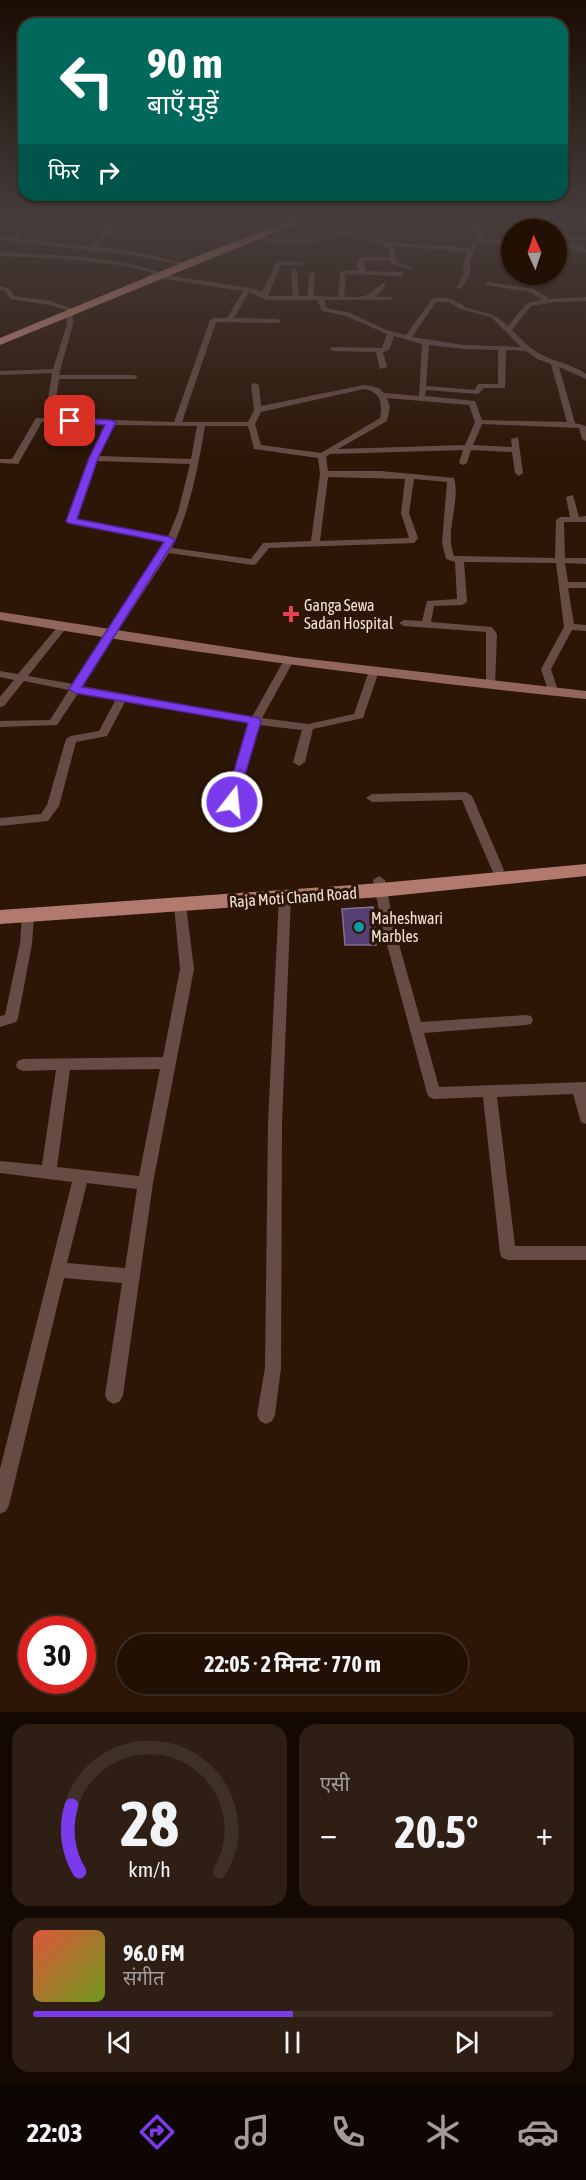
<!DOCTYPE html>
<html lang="hi">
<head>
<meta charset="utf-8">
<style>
	body { margin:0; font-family:"Asap Condensed","Noto Sans Devanagari",sans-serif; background:#2e1e13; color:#f1f3f6; height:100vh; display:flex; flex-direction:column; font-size:22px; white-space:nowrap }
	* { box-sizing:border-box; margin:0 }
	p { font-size:20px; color:#a29d9a }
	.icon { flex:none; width:33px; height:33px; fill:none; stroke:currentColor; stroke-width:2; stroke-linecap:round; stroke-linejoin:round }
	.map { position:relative; height:1712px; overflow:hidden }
	.sheet { display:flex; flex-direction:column; gap:12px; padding:12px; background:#130902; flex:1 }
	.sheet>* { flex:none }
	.hud { position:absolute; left:18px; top:18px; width:550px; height:183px; border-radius:18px; box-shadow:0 2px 4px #0004,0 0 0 2px #3f3026; background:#00695c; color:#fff; overflow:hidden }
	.needle { width:39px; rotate:357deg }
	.fabs { position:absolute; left:501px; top:219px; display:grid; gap:12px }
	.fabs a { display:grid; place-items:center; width:66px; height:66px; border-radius:50%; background:#221004; box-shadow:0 2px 4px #0004,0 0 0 2px #3f3026; font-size:30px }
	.speed { position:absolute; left:18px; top:1616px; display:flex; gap:12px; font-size:30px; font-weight:700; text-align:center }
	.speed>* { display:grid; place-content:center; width:78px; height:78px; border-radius:50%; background:#221004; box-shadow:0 2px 4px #0004,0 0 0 2px #3f3026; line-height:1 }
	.speed .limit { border:9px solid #d22; background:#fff; color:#111 }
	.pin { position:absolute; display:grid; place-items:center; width:51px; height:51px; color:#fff; margin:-26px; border-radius:12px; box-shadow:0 3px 9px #0006 }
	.me { position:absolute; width:66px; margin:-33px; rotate:16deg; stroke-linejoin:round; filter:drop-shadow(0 0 4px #0008) }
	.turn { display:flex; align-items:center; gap:21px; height:126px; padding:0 30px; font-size:27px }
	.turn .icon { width:78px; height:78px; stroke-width:2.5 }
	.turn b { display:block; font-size:42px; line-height:51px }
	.then { display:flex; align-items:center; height:57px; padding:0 30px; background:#0003; gap:12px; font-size:22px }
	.big { font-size:45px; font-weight:700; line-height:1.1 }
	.sheet .widget { flex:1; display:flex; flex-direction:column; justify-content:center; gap:9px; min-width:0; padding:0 21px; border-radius:18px; background:#2e1e13 }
	.sheet .dial { align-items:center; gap:0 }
	.dial svg { height:156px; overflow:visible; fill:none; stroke:#3f3026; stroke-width:7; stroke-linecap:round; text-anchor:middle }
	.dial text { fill:#f1f3f6; stroke:none }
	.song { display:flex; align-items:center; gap:18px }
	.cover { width:72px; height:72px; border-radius:9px; background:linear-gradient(135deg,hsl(10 70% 55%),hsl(80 70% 35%)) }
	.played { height:6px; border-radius:3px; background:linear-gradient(90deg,#7c3aed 50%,#3f3026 50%) }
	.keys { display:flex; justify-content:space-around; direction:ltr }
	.heat { display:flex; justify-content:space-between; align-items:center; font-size:33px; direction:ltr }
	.sheet .tiles { flex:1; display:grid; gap:12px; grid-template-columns:1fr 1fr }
	.widget:last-child { grid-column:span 2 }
	.trip { position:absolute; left:117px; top:1634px; width:351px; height:60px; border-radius:30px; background:#221004; box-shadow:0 2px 4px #0004,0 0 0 2px #3f3026; font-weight:700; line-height:60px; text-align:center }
	.tab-bar { display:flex; height:96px; justify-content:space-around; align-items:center; background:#0e0602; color:#a29d9a }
	.tab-bar .icon { width:42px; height:42px }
	.tab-bar .current { color:#7c3aed }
	.tab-bar b { font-size:27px; color:#f1f3f6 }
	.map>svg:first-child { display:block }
	.building { fill:#563f73; stroke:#7e7290; stroke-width:1.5 }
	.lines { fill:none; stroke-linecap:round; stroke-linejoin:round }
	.street { fill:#674c46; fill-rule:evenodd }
	.secondary { fill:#92665d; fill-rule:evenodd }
	.primary { fill:#b2796f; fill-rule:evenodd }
	.highway { fill:#d08b7f; fill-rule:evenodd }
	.route { fill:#7c3aed; stroke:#51269a; stroke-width:1.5 }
	.health-dot { fill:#e0444e; stroke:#2d1606; stroke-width:2 }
	.culture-dot { fill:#0f9aa8; stroke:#2d1606; stroke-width:2 }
	.labels { text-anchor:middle; stroke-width:6; stroke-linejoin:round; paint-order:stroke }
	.poi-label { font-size:16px; fill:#f3e2d8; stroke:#2d1606; text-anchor:start }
	.street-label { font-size:16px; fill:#f3e2d8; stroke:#2d1606 }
</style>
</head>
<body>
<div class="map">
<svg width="586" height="1712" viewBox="0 0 586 1712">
	<rect width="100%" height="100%" fill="#2d1606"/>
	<path class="building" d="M373 907 376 945H345L342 909Z"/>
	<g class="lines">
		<path class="street" d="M118 219H124L118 229 111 231 97 247 131 251 182 263V265L131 255 94 251 90 253 88 250 0 240V236L12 238 23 226 109 227H114ZM25 230 104 231 91 247 18 238Z
			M305 219H313L335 230 387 242 469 248 478 235 473 227H362L359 225 362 223H471L470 219H474L484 235 481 239 512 241V245L478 243 470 259V275L461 289 456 288 464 275 463 264 467 252 394 246 397 262 413 268V270L392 264 390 261H364L365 271 401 272 404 274 401 276 346 274 344 297C370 297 364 297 383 283L386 285 379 294 374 297H390L393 299 392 300H324L327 308 350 313 386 330 406 335 432 299C450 296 449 299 464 306 484 316 489 308 508 326L527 303 542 300 530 292 486 285 485 284 488 282 534 289 549 299 586 297V301L554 302 531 306 512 330C521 339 530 349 542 355 556 362 572 364 586 374V379L559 367 575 423 586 426V441L582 439 579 428 482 424 473 445 512 447 511 439 518 437 523 473 519 476 515 473 512 452 471 450 467 463 463 465 459 463 463 450 330 454 326 457 328 471H381L454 478C461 503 444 531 454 556L555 558 556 520 560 517H570L566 497 573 495 579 517 586 516V522H564L565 558H586V564L565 563 568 582H586V588H568L574 624 586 625V631L572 630 551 669 558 691 553 694 549 693 541 669 564 627 556 563 464 562 467 602 462 605 434 606 431 622 492 627 497 634 495 686 491 687 486 684V632L404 626 399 623 404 620 422 621 427 601 457 599 455 562 446 559 442 543 447 482 414 479 409 513 418 538 414 543 269 548 256 564 253 565 169 553 82 686 252 717 284 660 289 657 294 660 262 718 308 724 354 714 369 671 370 669H378L379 671 363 718 313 729 305 762 299 766 293 762 302 730 259 725 238 802 232 806 226 802 249 723 126 700 107 736 76 742 59 806 48 821 0 826V818L41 814 47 805 66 739 71 736 99 731 116 699 79 692 57 725 0 727V721L50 720 69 690 24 681 4 706 0 707V697L14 680 0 677V671L18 674 59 625 62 624 67 627 28 676 73 684 166 542 71 524 67 521 90 458 106 424 42 422 18 464 0 463V459H12L36 418H45L52 373 0 375V371L53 369 67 324 66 310 50 305 10 299 5 291 0 290V286L10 289 14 296 51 301 72 309 73 324 59 375H134L138 377 134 379H59L53 418 174 422 210 320 213 318H227L243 291 154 277 151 275 153 273C104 258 51 259 0 256V252C54 255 108 256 160 272V274L255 289 262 292 277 262H303L304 263 301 265H281L268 296H293L291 271 294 269 297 271 299 296H308L309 274 312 272 315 274 314 296 338 297 340 273 345 270 358 271 357 261 363 257H390L388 248C362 234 331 237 305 219ZM249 292 267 300H317L322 311 346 316 387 334 382 348 333 347 329 349 333 351 376 352 380 369 387 367 383 352 389 350 394 336 422 344 419 396 384 393 379 388 364 385 261 406 259 385 255 383 251 385 254 410 248 422H182L216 322 278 323 281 321 278 319 234 318ZM436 302H449L460 309 491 317 521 347 464 345 412 337ZM429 345 464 349 498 350V384H478L475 390 426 386ZM506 350 526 351 537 359 551 364 567 422 482 420 475 401 425 396 426 390 478 394 484 388H505ZM364 389C380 391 383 403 380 418L321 453 261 445 255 424 261 412ZM387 398 469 405 475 422 465 445 338 449 387 421 390 407ZM114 425 197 426 191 459 99 456ZM205 426H248L254 449 318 458 320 474 311 541 263 543 251 559 172 548C190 510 198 468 205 426ZM97 461 190 464 178 512 168 537 76 519ZM328 477 405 479 401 513 409 538 320 541Z
			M552 219 586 221V225L555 221Z
			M255 233 277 240 314 238 317 240 314 242 277 244 253 236Z
			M556 235 586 236V240L556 239Z
			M556 245H576L586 249V253L575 249H556Z
			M466 792 472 796 504 870 502 873H494L492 870 462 800 372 802 366 798 372 794Z
			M379 876 385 880 395 930 421 1022 526 1015 531 1016 533 1020 531 1024 526 1025 424 1033 439 1087 586 1082V1124L581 1122 573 1094 497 1097 515 1246H586V1260H508L502 1258 500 1253 483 1097 434 1099 429 1097 427 1093 383 930 373 880Z
			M285 893 291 897 282 1123 281 1368 275 1415 272 1421 266 1424 260 1421 257 1415 265 1368 268 1123 279 897Z
			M180 901 184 902 186 905 194 969 153 1183 123 1395 120 1401 114 1404 108 1401 105 1395 122 1283 64 1278 9 1505 6 1511 0 1514V1469L72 1182 0 1173V1161L42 1165 56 1070 23 1071 18 1069 16 1065 18 1061 23 1059 163 1057 180 969 174 905 176 902ZM160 1069 139 1176 57 1167 70 1070ZM87 1183 137 1189 125 1268 67 1263Z
			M28 911 32 913 34 916 32 944 18 1018 16 1022 0 1027V1016L5 1015 20 944 22 916 24 913Z"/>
		<path class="secondary" d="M0 612 292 657 586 691V699C390 679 194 654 0 620Z"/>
		<path class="primary" d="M586 864V876L381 897 0 924V910L381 883Z"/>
		<path class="highway" d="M295 219H308L0 345V338L203 254Z"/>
	</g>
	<linearGradient id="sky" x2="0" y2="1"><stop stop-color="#190c03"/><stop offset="0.48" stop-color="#463c3b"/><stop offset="1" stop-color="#463c3b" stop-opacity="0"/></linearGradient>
	<rect width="586" height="459" fill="url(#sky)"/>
	<path class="route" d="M70 418 111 420 116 422 98 458 77 519 170 537 175 540 82 687 259 718 261 721 236 805H227L225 802 248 723 75 693 69 689 164 542 68 523 66 521 89 458 105 425 67 423 65 421Z"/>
	<path class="health-dot" d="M288 605h6v6h6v6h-6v6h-6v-6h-6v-6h6z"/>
	<circle class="culture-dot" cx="359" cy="927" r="6"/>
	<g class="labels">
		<g class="poi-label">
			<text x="304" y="611">Ganga Sewa<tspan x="304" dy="18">Sadan Hospital</tspan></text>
			<text x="371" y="924">Maheshwari<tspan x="371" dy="18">Marbles</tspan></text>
		</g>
		<g class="street-label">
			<text transform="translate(293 897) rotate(-4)" y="6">Raja Moti Chand Road</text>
		</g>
	</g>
</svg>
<div class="fabs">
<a><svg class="needle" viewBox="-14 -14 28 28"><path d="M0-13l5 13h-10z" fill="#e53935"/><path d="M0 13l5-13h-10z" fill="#a29d9a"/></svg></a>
</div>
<div class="speed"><div class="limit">30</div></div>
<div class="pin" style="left:70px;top:421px;background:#d93025"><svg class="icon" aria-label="arrive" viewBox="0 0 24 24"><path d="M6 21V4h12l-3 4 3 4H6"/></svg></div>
<svg class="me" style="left:232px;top:802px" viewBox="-20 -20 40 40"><circle r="17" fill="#7c3aed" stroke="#fff" stroke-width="3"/><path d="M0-11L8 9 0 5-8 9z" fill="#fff"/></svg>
<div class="trip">22:05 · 2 मिनट · 770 m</div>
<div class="hud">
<div class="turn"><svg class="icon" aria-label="left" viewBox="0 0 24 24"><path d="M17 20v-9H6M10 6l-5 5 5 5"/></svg><div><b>90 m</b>बाएँ मुड़ें</div></div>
<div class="then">फिर<svg class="icon" aria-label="right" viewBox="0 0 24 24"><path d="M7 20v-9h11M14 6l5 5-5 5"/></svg></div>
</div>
</div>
<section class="sheet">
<div class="tiles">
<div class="widget dial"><svg viewBox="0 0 100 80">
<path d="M14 69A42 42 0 1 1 86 69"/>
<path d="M14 69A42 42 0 0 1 10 35" stroke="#7c3aed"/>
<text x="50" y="56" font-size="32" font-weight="700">28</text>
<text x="50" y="72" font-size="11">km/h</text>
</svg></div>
<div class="widget"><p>एसी</p>
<div class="heat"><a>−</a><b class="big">20.5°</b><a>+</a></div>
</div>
<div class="widget">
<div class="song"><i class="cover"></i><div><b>96.0 FM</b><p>संगीत</p></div></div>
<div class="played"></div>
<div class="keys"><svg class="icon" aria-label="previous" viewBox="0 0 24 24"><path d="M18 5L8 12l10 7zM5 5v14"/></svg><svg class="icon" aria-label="pause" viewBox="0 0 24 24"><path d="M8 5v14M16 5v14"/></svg><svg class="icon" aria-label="next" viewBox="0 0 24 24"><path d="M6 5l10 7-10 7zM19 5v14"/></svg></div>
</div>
</div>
</section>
<nav class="tab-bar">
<b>22:03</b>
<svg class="icon current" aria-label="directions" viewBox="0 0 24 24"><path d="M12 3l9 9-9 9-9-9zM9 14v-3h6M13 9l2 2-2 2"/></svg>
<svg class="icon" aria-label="music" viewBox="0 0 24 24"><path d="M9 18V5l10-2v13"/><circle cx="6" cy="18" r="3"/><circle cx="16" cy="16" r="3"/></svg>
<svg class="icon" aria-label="phone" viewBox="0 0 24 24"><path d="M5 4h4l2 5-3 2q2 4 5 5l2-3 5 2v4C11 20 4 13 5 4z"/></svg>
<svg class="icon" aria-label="climate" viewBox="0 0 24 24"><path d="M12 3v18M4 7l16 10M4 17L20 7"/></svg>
<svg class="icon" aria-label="car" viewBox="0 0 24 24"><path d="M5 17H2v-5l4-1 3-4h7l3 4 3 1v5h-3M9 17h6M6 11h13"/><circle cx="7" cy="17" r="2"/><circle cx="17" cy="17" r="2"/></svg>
</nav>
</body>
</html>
